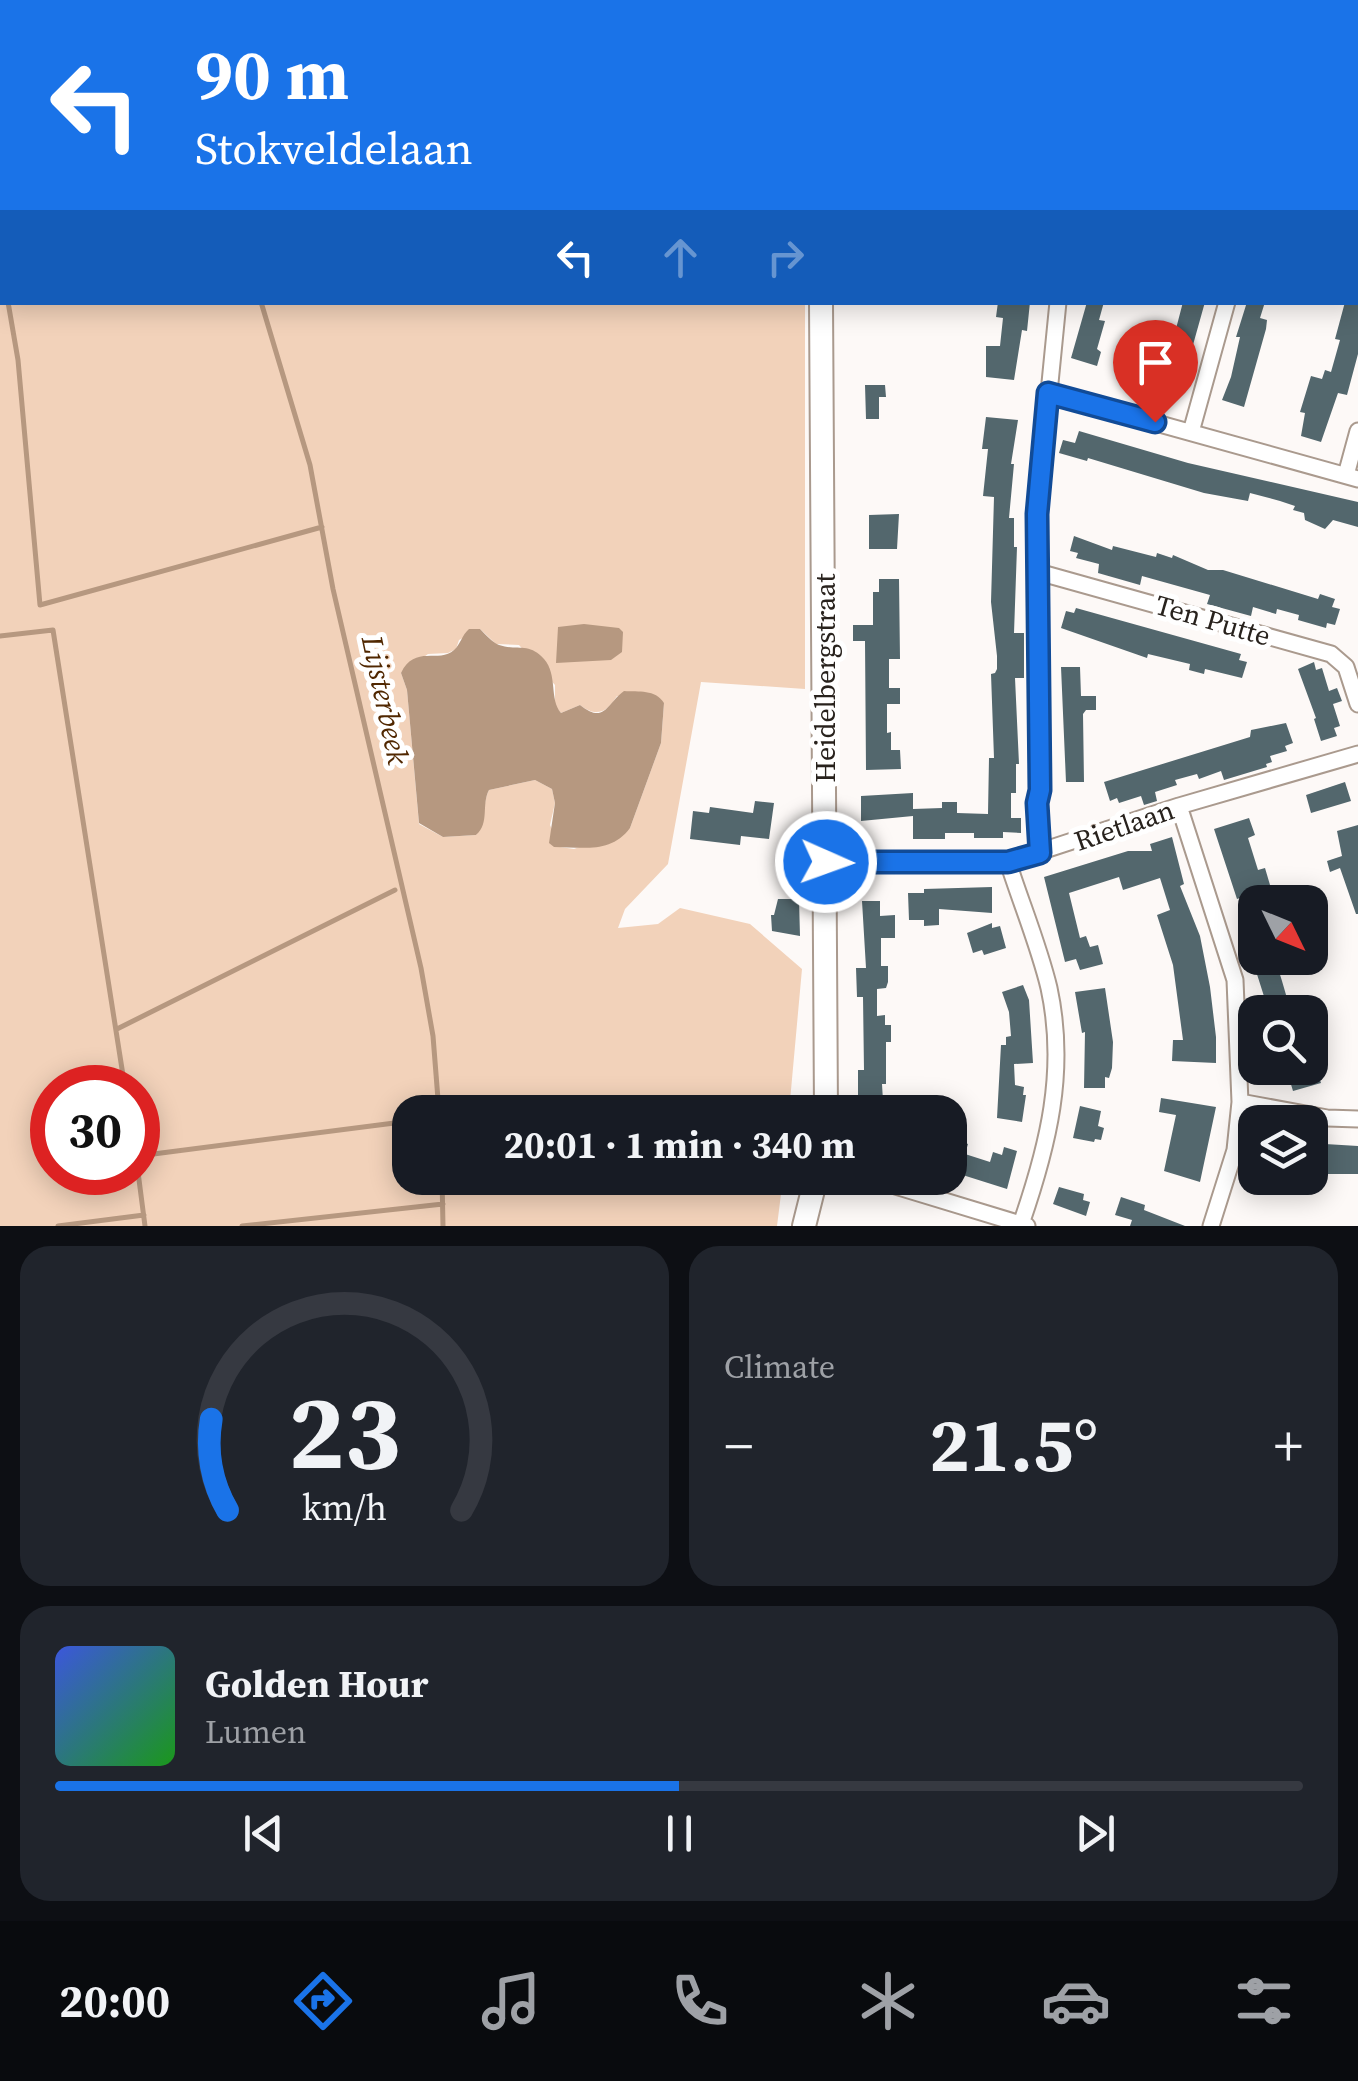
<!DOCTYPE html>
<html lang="en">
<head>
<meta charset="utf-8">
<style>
	body { margin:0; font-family:"Source Serif 4",serif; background:#20242c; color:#f1f3f6; height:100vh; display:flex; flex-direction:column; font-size:38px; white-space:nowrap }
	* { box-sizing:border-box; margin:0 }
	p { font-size:32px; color:#9ea1a6 }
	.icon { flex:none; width:55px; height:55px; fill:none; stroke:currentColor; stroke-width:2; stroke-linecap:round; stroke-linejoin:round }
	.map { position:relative; height:1226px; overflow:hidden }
	.panel { display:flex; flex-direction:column; gap:20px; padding:20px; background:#0d0f14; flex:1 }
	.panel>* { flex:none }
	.guide { position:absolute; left:0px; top:0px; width:1360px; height:305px; box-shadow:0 5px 25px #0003; background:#1a73e8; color:#fff; overflow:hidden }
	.needle { width:65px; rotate:133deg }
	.tools { position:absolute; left:1238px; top:885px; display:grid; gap:20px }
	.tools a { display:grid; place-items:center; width:90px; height:90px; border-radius:20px; background:#171b24; box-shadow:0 5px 25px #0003; font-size:50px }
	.speed { position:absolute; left:30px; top:1065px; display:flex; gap:20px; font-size:50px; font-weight:700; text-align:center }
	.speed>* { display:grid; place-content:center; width:130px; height:130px; border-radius:50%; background:#171b24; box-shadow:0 5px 25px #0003; line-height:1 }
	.speed .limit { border:15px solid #d22; background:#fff; color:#111 }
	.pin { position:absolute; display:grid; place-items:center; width:85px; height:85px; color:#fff; margin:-102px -42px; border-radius:50% 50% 50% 0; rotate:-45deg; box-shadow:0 0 10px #0007 }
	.pin .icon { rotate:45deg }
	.me { position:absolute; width:110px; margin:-55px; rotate:92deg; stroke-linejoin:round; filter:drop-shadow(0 0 8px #0008) }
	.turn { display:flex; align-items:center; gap:35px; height:210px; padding:0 30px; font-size:45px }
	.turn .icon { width:130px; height:130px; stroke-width:2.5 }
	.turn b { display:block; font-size:70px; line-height:85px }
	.lanes { display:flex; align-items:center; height:95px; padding:0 30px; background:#0003; justify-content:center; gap:50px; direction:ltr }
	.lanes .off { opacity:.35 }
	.big { font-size:75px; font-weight:700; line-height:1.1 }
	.panel .tile { flex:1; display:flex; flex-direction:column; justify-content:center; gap:15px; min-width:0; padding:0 35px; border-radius:30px; background:#20242c }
	.panel .dial { align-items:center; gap:0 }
	.dial svg { height:260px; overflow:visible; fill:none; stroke:#363941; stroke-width:7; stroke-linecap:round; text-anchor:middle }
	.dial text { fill:#f1f3f6; stroke:none }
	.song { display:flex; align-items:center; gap:30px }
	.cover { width:120px; height:120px; border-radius:15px; background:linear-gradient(135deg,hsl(230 70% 55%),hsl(120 70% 35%)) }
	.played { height:10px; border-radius:5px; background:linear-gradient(90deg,#1a73e8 50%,#363941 50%) }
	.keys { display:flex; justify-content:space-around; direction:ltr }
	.heat { display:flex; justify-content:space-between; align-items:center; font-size:55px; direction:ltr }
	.panel .tiles { flex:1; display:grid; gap:20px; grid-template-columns:1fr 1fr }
	.tile:last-child { grid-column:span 2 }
	.trip { position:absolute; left:392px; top:1095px; width:575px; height:100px; border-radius:30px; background:#171b24; box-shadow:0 5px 25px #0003; font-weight:700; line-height:100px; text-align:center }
	.dock { display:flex; height:160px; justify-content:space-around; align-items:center; background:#090b0e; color:#9ea1a6 }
	.dock .icon { width:70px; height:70px }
	.dock .on { color:#1a73e8 }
	.dock b { font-size:45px; color:#f1f3f6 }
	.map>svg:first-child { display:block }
	.green { fill:#f2d2ba; fill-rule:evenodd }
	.water { fill:#b69880 }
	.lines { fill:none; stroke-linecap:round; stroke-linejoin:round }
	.stream { stroke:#b69880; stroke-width:5 }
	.building { fill:#53676d }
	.minor-casing { stroke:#aa9a8e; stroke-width:19 }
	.secondary-casing { stroke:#aa9a8e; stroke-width:26 }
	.minor { stroke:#fff; stroke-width:15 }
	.secondary { stroke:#fff; stroke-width:22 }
	.route-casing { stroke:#114b97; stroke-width:25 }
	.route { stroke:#1a73e8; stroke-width:18 }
	.labels { text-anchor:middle; stroke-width:10; stroke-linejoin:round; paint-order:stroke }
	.street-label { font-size:28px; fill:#28221d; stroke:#fff }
	.water-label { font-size:30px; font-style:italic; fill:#502700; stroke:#fff }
</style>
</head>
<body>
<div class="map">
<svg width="1358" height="1226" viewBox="0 0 1358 1226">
	<rect width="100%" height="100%" fill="#fdf9f7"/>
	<path class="green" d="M0 0 601 2H2V302L805 303V689L701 682 668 864 625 909 618 928 658 924 680 908 750 924 802 969 789 1112H410V1178H783L777 1226H0ZM480 629 496 644 519 645 555 685V706L561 713 580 705C597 718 607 712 617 696L664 703 661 743 630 828 574 849 560 847 550 825 555 803 552 789 535 780 489 790C481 807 488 818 476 835L443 837 419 824 407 690 401 673 428 654 448 653 456 649 459 640ZM52 1088H138V1172H52Z"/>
	<path class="water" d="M584 624 619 628 623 632 622 652 611 660 556 663 558 627Z
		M469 629H480C485 634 492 642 499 645 517 651 529 642 544 659 558 675 549 699 561 713L580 705C605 725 607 703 624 691 639 692 655 689 664 703L661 743 630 828C611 854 582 847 554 847L549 843 555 803 552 789 535 780 489 790C481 805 490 823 476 835L443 837 419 823 407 690 401 673C415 644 439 664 454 650 460 645 462 635 469 629Z"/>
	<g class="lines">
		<path class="stream" d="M161 0V2
			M602 0V2
			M0 257 2 272
			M8 302 18 360 40 605 322 527
			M261 302 310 465 333 589 421 968 433 1036 439 1112
			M0 636 53 630 125 1088
			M117 1029 395 890
			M138 1156 410 1121
			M138 1172 145 1226
			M442 1178 443 1226
			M58 1226 144 1215
			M242 1226 443 1204"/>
	</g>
	<path class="building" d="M998 302H1030L1027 331 1022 330 1014 380 986 377V346H1000L1003 318 996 317Z
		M1087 302H1104L1099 320 1105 321 1097 349 1101 352 1097 366 1071 358Z
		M1183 302H1205L1191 352 1182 349 1166 398 1144 392 1156 348 1164 350 1166 342 1172 344Z
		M1247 302H1265L1260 318 1267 320 1266 329 1244 407 1222 400 1231 377 1240 337H1236Z
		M1345 302H1358V354L1347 395 1338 393 1321 442 1301 436 1305 413 1300 412 1311 376 1322 379 1325 370 1331 372 1340 340 1335 339Z
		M865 385H885L886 397H879V419H866Z
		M986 417 1018 420 1011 464H1014L1009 518H1014V547H1017L1014 633H1024V678H1015L1019 764H1016V793H1011V818H1021V833L1003 832V838H974V833H945V839H913V816L861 821V796L913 793V809L942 808V802H957V813L988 814 989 758H994L991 674 995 673 997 669V656L991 602 994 497 983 496 988 449H982Z
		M1079 431 1188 463 1358 502V527L1333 520 1325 529 1305 520 1304 513 1293 510 1295 506 1280 501 1250 493 1248 501 1204 493 1088 458 1087 461 1059 453 1063 440 1075 443Z
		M899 514 897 549H869V515Z
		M1074 536 1112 550 1113 546 1156 557 1157 553 1172 558 1173 555 1208 570H1223L1318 599 1320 594 1335 599 1332 607 1340 609 1335 625 1327 623 1326 628 1298 620 1299 615 1277 609 1276 614 1253 607 1251 616 1207 604 1210 595 1142 576 1140 585 1098 573 1099 564 1076 558 1078 553 1070 551Z
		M879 579H899L900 659H889V688H900V704H887V733L891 732V750H900L901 769 866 770 865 641H853V625H873V592H879Z
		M1076 608 1241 654 1239 660 1247 662 1242 678 1205 669 1204 674 1189 670 1190 664 1148 654 1147 658 1061 628 1066 611 1074 613Z
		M1314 662 1316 670 1322 668 1329 691 1337 688 1342 701 1333 704 1340 726 1334 728 1337 736 1321 741 1314 719 1316 718 1298 669Z
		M1061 667H1080L1081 696H1096V710H1086L1083 714 1084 782H1066Z
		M1286 723 1293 743 1285 746 1287 751 1270 756 1272 762 1266 764 1267 767 1224 780 1221 771 1199 779 1197 774 1175 780 1177 785 1155 792 1157 801 1144 805 1141 796 1119 803 1117 798 1110 801 1104 782 1250 737 1251 730Z
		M1345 782 1351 801 1311 813 1306 795Z
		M755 801 774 803 769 839 741 836 740 845 690 839 693 811 709 813 710 807 753 813Z
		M1249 818 1255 835 1248 838 1258 870 1265 868 1273 895 1258 900 1256 893 1237 899 1214 829Z
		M1358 825V914H1356L1340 868 1330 872 1327 861 1342 856 1337 831Z
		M1172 837 1184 884 1180 886 1200 936 1210 987 1216 1037V1063L1172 1061 1173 1040H1183L1173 965 1157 915 1170 910 1160 878 1123 890 1119 877 1069 893 1080 938 1086 936 1090 947 1098 945 1103 964 1080 970 1076 959 1065 962 1044 877 1128 851H1152L1150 844Z
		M992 887V913L939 909V925L924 926V920H909L908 893H924V889Z
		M778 899H799L800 936 772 931 771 915H774Z
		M862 901H880V916L895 915V938H881V966H888V982L886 988 877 989V1016L885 1015V1025H891V1042H886V1084H882L883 1101 858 1100V1070H864L863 997H857L856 968H866Z
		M992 923V928L1000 926 1006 948 984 955 982 950 973 953 967 933Z
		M1276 962 1282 981 1291 1012H1269L1255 968Z
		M1023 985 1029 1000 1033 1063 1014 1064 1015 1085 1024 1087 1023 1095H1026L1022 1122 997 1118 1001 1045H1006V1037L1011 1036 1009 1012 1002 992Z
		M1105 988 1113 1042 1112 1068 1109 1078 1105 1077V1088H1084L1085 1032 1082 1033 1075 992Z
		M1286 1068H1316L1321 1083 1293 1091Z
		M1161 1098 1216 1107 1200 1182 1164 1171 1176 1115 1159 1112Z
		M1080 1106 1101 1111 1098 1126 1104 1128 1101 1140 1095 1139 1094 1142 1073 1138Z
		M956 1139 968 1144 965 1154 990 1162 993 1152 1002 1155 1004 1147 1017 1151 1007 1189 950 1171V1150Z
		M1325 1144 1358 1146V1174H1310L1311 1162 1324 1163Z
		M1059 1187 1084 1194 1083 1200 1090 1202 1086 1216 1053 1204Z
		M1121 1197 1145 1205 1144 1210 1185 1226H1130L1132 1220 1115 1215Z"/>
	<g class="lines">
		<defs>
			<path id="minor" d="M1353 0 1358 1
				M1088 2V0
				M1127 2V0
				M1295 2V0
				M1048 393 1358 479
				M1191 432 1227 302
				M1346 475 1358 431
				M1038 572 1331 654 1346 667 1358 704
				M1179 806 1235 980 1240 1102 1235 1150 1211 1226
				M1041 853 1037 803 1040 790 1037 514 1058 302
				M826 862H1008L1179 806 1358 754
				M1008 862C1021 903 1039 946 1049 988 1067 1071 1048 1146 1021 1224
				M1240 1102 1327 1118 1358 1119
				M869 1178 1027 1226"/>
			<path id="secondary" d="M816 0V2
				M821 302 826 1112
				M804 1226 816 1178"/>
		</defs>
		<use href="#minor" class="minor-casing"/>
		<use href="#secondary" class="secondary-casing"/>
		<use href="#minor" class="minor"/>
		<use href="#secondary" class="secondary"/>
	</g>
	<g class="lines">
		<defs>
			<path id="route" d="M826 862H1008L1040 853 1037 803 1040 790 1037 514 1048 393 1155 422"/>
		</defs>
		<use href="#route" class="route-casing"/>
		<use href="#route" class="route"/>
	</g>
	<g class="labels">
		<g class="street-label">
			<text transform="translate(1213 620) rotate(16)" y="10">Ten Putte</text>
			<text transform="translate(825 678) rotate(-90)" y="10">Heidelbergstraat</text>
			<text transform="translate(1124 825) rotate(-19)" y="10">Rietlaan</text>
		</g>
		<g class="water-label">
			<text transform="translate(385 700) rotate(78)" y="10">Lijsterbeek</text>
		</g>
	</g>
</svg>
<div class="tools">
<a><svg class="needle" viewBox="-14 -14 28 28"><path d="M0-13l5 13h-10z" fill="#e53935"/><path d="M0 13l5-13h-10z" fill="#9ea1a6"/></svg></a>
<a><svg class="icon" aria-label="search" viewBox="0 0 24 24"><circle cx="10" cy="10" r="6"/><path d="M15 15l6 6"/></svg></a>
<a><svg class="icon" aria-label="layers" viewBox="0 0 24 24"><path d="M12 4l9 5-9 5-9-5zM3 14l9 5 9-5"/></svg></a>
</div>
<div class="speed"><div class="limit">30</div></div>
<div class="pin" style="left:1155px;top:422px;background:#d93025"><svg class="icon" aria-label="arrive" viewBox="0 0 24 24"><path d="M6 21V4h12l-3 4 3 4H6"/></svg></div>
<svg class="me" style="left:826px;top:862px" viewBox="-20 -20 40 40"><circle r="17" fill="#1a73e8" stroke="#fff" stroke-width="3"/><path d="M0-11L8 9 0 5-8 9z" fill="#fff"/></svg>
<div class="trip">20:01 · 1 min · 340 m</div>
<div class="guide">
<div class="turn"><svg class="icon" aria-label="left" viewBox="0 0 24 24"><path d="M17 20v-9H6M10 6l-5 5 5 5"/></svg><div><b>90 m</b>Stokveldelaan</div></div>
<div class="lanes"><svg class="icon" aria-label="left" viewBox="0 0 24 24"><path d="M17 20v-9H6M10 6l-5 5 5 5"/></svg><svg class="icon off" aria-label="ahead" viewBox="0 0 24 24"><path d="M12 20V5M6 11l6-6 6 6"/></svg><svg class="icon off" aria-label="right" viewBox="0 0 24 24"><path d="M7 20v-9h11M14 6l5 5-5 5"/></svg></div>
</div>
</div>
<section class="panel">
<div class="tiles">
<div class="tile dial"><svg viewBox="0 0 100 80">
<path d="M14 69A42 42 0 1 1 86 69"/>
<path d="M14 69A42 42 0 0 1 9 41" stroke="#1a73e8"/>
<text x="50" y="56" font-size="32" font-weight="700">23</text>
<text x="50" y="72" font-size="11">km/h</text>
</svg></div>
<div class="tile"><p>Climate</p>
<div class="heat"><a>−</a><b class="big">21.5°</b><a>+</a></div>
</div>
<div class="tile">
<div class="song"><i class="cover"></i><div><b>Golden Hour</b><p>Lumen</p></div></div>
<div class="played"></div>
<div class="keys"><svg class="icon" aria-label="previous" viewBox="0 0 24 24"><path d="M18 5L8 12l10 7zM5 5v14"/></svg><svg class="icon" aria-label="pause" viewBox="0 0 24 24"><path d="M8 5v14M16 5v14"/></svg><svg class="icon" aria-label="next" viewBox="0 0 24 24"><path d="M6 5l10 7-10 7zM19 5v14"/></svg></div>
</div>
</div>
</section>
<nav class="dock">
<b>20:00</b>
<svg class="icon on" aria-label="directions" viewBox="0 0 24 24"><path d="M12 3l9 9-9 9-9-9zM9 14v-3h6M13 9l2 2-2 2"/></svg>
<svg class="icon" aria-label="music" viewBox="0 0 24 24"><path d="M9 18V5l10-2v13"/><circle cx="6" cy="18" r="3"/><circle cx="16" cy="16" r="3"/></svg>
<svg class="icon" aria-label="phone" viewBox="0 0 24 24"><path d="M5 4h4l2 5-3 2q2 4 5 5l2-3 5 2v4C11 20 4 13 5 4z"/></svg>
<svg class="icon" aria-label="climate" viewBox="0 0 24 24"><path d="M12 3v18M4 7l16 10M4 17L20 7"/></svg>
<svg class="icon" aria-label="car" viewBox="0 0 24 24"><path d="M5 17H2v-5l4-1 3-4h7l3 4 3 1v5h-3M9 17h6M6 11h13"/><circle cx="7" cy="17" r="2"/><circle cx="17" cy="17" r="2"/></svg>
<svg class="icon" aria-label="filters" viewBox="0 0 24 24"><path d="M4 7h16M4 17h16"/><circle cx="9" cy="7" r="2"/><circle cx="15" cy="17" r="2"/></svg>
</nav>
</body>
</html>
